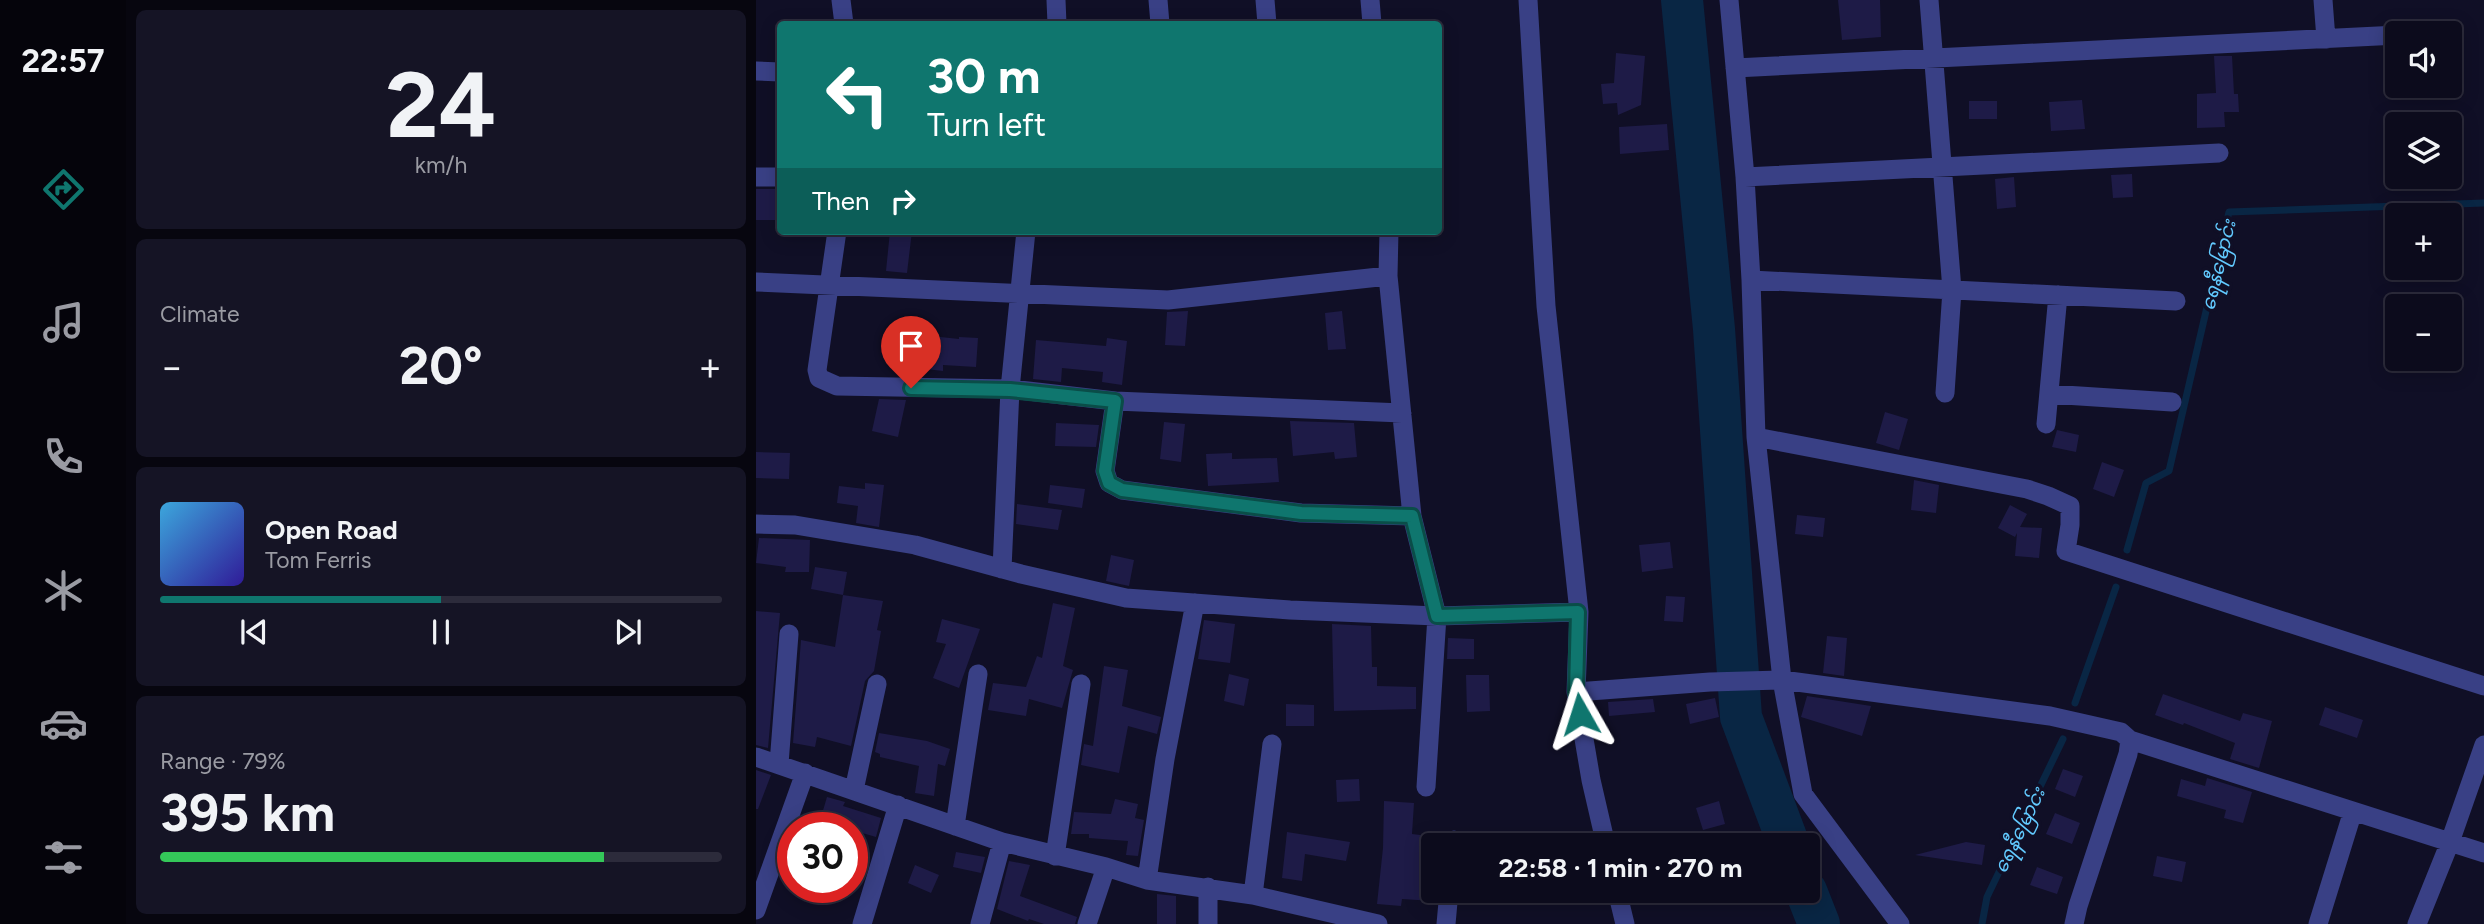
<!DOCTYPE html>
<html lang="en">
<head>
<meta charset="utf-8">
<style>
	body { margin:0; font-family:Figtree,"Noto Sans Myanmar",sans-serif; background:#151425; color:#f1f3f6; height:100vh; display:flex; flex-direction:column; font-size:26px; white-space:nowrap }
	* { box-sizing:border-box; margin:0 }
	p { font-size:23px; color:#9a9ba3 }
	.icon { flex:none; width:38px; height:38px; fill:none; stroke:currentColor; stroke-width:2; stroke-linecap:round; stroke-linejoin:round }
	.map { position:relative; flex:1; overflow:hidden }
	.panel { display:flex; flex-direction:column; gap:10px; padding:10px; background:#07060f; width:630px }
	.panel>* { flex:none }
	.banner { position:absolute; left:21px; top:21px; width:665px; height:214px; border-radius:7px; box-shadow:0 4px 18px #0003,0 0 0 2px #2c2b3b; background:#0f766e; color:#fff; overflow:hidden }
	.fabs { position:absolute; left:1629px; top:21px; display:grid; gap:14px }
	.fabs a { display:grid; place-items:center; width:77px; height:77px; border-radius:7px; background:#0c0b1c; box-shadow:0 4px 18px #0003,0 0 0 2px #2c2b3b; font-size:35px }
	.speed { position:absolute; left:21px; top:812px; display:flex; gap:14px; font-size:35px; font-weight:700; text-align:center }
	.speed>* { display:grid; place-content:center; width:91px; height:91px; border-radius:50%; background:#0c0b1c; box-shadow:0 4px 18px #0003,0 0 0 2px #2c2b3b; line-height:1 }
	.speed .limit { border:10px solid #d22; background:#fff; color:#111 }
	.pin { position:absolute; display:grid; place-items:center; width:60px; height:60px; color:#fff; margin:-72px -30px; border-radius:50% 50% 50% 0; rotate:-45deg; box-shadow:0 0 7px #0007 }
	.pin .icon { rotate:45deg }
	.me { position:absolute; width:77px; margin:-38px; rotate:354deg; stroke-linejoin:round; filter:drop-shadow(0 0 5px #0008) }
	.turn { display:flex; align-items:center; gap:24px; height:147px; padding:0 35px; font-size:32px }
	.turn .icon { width:91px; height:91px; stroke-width:2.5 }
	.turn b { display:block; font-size:49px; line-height:60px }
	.then { display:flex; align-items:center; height:66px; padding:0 35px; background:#0003; gap:14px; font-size:26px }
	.big { font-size:52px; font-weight:700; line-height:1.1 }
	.panel .tile { flex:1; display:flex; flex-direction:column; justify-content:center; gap:10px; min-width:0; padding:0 24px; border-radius:10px; background:#151425 }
	.panel .dial { align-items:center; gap:0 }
	.dial b { font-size:91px; line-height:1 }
	.song { display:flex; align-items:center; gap:21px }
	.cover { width:84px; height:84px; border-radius:10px; background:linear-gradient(135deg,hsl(200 70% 55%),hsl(250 70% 35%)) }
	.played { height:7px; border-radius:4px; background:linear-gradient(90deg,#0f766e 50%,#2c2b3b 50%) }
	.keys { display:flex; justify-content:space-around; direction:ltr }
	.heat { display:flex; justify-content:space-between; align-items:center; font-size:38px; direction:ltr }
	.charge { height:10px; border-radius:5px; background:linear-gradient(90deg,#34c759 79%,#2c2b3b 0) }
	.trip { position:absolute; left:665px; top:833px; width:399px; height:70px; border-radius:7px; background:#0c0b1c; box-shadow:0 4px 18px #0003,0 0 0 2px #2c2b3b; font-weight:700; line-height:70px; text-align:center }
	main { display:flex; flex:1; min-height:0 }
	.tabs { display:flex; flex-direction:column; width:126px; justify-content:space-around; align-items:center; background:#05040b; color:#9a9ba3 }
	.tabs .icon { width:49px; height:49px }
	.tabs .selected { color:#0f766e }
	.tabs b { font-size:32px; color:#f1f3f6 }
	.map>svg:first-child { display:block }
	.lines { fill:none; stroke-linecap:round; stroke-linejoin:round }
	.stream { stroke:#092644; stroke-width:7 }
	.river { stroke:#092644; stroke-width:42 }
	.building { fill:#1e1b47 }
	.street { stroke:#394085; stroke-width:19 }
	.route-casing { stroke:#0a4d48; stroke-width:18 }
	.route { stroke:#0f766e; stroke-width:12 }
	.labels { text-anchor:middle; stroke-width:7; stroke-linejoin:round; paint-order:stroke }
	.water-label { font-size:19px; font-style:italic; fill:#62caff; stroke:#100f26 }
</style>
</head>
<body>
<main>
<nav class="tabs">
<b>22:57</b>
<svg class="icon selected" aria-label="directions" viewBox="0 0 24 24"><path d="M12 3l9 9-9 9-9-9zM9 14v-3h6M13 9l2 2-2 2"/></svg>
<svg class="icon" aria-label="music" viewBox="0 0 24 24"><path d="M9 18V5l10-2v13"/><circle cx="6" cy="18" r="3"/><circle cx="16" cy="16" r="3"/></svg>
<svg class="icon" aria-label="phone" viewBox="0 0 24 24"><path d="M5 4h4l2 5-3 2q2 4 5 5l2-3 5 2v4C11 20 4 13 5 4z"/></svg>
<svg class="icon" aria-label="climate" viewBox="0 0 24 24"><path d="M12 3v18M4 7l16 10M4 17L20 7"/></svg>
<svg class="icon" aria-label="car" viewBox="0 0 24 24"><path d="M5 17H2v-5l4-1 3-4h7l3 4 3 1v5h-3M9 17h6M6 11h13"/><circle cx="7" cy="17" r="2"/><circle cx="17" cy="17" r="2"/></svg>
<svg class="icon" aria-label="filters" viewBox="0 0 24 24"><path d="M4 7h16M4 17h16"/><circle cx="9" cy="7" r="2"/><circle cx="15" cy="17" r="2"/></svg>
</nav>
<section class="panel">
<div class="tile dial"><b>24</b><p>km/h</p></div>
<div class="tile"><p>Climate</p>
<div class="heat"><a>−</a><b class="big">20°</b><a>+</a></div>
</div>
<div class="tile">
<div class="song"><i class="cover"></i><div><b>Open Road</b><p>Tom Ferris</p></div></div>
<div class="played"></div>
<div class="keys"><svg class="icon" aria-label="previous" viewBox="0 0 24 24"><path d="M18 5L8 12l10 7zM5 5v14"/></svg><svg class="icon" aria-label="pause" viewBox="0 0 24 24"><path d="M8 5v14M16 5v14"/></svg><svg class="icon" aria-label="next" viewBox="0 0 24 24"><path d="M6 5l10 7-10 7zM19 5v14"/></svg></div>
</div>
<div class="tile"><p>Range · 79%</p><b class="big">395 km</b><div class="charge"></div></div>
</section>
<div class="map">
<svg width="1728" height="924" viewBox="0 0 1728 924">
	<rect width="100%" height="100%" fill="#100f26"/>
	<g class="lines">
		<path class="stream" d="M1371 550 1390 483 1413 471 1473 212 1728 203
			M1319 703 1360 587
			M1226 924 1231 897 1307 739"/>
		<path class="river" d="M926 0 958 329 985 717 1033 845
			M1050 891 1063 924"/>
	</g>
	<path class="building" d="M1082 0H1124L1125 37 1086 40Z
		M860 53 889 56 885 105 862 115 861 103 847 104 845 84 858 83Z
		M1458 56H1476L1478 94H1482L1483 112H1468L1469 127 1441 128V94L1460 93Z
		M1326 100 1329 129 1295 131 1293 102Z
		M1213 101H1241V119H1213Z
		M911 124 913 150 864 154 863 127Z
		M1376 174 1377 197 1357 198 1355 175Z
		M1258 177 1260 207 1241 209 1239 179Z
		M0 189H24V220H0Z
		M134 231H156L151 273 130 271Z
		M432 311 429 346 409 345 411 312Z
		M586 311 590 349 572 350 569 313Z
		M166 335 203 339V337L222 338 220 367 187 365V371L162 368Z
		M351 338 371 341 366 385 346 382 347 372 306 368 305 382 277 379 280 340 350 346Z
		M123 399 150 400 142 437 116 431Z
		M1129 412 1152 419 1143 450 1120 443Z
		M534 421 598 423 601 457 579 459 578 452 537 456Z
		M408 422 429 424 425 462 404 459Z
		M300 423 343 425 340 447 299 446Z
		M1301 430 1323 435 1320 452 1296 447Z
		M0 452 34 453 33 479 0 478Z
		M476 453V459L521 458 523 482 452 486 450 454Z
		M1346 462 1368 470 1358 497 1337 489Z
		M1158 480 1183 485 1180 513 1155 510Z
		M109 483 128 485 123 527 100 523 102 506 81 503 83 486 109 489Z
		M294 485 329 489 326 508 292 503Z
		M261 504 306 510 302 530 260 524Z
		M1254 505 1271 514 1264 527 1286 528 1283 558 1259 556 1261 533 1259 537 1242 528Z
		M1041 515 1069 518 1067 537 1039 534Z
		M3 538 54 540 53 572H29L30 567 0 563Z
		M914 542 917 568 886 572 883 545Z
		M355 555 378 560 373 586 350 581Z
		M59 567 91 572 87 595 55 589Z
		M87 595 127 601 121 630 125 631 118 671 109 681 95 746 61 737 59 747 37 743 45 640 79 647Z
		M910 596 929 597 927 622 908 621Z
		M297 603 319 608 307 666 317 670 306 708 273 699 270 716 232 710 237 683 270 687 281 656 286 658Z
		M0 611 24 613 12 748 0 745Z
		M186 619 224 629 203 688 177 678 190 644 180 642Z
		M448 620 479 624 474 663 442 659Z
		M576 624 615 626 616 667H621V686L660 687V709L578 711Z
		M1071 636 1091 638 1088 676 1067 673Z
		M692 638 718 639V659H691Z
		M348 666 372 670 366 706 405 717 401 734 372 726 363 773 325 765 328 744 337 746Z
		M473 674 493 679 488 706 468 701Z
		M710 675H733L734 711 711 712Z
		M1407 694 1484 721 1487 713 1516 721 1503 768 1474 759 1479 743 1428 723 1427 725 1399 715Z
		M1051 696 1115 706 1106 736 1045 717Z
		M959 698 963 717 934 724 930 704Z
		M897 699 899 712 853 716 852 702Z
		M530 704 558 705V726H530Z
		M1569 707 1607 720 1601 738 1563 725Z
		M123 733 171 741 194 749 189 766 182 764 178 796 159 793 163 766 124 757V754L119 752Z
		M1307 769 1327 776 1319 797 1299 789Z
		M0 770 15 775 2 809H0Z
		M1451 778 1496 792 1487 823 1468 818 1470 810 1421 796 1425 779 1449 786Z
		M603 779 604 801 581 802 580 780Z
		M71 797 89 802 87 806 125 818 120 837 96 830V828H76L63 824Z
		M359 799 382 804 379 818 388 820 382 856 370 855 372 841 333 838V834H315L318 812 355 814Z
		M628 801 658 803 656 834 680 837 677 845V901L646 899 645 906 621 904 627 848Z
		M963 801 969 824 947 830 940 808Z
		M1299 813 1324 823 1316 844 1290 834Z
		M531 832 594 842 590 861 549 854 546 881 526 878Z
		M1210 842 1229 845 1226 865 1159 855Z
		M200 852 229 857 225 873 197 867Z
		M1401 856 1430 862 1426 882 1397 876Z
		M253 861 274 865 264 896 321 917 319 924H288L273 919 272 921 241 909Z
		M159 865 183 875 175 893 152 883Z
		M1281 867 1307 877 1301 894 1274 885Z
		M401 894 420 896V924H401Z"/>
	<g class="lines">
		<path class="street" d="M85 0 88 24
			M300 0 301 24
			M402 0 404 24
			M509 0 511 24
			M614 0 616 24
			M772 0 790 306 823 612 820 692 835 780 850 845
			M973 0 989 177 995 280 1000 437 1026 680 1047 794 1144 924
			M1173 0 1196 290 1189 393
			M1567 0 1570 39
			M979 68 1642 35
			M0 71 24 72
			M0 177H24
			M989 177 1463 153
			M81 231 61 370 63 378 81 386 254 389 359 401 646 413
			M633 231 632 276 656 516 681 616 670 787
			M995 280 1420 301
			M0 282 412 300 632 276
			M1293 394 1416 402
			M359 401 349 471 353 483 366 490 545 513 656 516
			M1290 424 1302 295
			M1000 437 1271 489 1292 496 1314 506V525L1310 551 1728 686
			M0 524 39 525 159 545 265 574 370 598 534 610 681 616 823 612
			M246 569 254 389 270 231
			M820 692 954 682 1026 680 1294 716 1365 732 1374 740 1728 853
			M0 757 246 842 350 867 391 880 497 895 622 924
			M23 764 33 634
			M98 790 121 684
			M199 826 222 674
			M698 845V840
			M299 856 325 684
			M391 880 409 759 439 603
			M452 887V924
			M861 891 869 924
			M497 895 516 744
			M0 910 49 773
			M106 924 142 805
			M224 924 246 842
			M331 924 350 867
			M690 924 693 891
			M1318 924 1322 906 1372 754 1374 740
			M1562 924 1597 811
			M1661 924 1694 842 1728 745"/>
	</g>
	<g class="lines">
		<defs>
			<path id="route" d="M155 388 254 390 359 401 349 471 353 483 366 490 545 513 656 516 681 616 822 612 820 692 824 714"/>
		</defs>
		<use href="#route" class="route-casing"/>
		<use href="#route" class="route"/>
	</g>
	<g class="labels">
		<g class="water-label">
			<text transform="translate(1462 265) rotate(-76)" y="7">ရေနီမြောင်း</text>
			<text transform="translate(1263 830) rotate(-64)" y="7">ရေနီမြောင်း</text>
		</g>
	</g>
</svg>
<div class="fabs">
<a><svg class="icon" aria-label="sound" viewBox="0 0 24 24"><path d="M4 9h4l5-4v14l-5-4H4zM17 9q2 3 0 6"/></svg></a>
<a><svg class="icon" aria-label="layers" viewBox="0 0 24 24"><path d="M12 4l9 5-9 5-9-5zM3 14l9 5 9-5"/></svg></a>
<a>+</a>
<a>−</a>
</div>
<div class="speed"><div class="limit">30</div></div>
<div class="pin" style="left:155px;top:388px;background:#d93025"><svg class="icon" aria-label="arrive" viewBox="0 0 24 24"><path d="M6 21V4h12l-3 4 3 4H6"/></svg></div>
<svg class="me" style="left:824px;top:714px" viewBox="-20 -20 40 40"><path d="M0-17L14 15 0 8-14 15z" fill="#0f766e" stroke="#fff" stroke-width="4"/></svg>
<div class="trip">22:58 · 1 min · 270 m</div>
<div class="banner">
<div class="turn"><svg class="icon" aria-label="left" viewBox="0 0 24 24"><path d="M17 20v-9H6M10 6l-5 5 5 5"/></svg><div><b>30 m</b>Turn left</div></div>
<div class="then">Then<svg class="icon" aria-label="right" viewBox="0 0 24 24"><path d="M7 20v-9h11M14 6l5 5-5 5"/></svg></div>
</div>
</div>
</main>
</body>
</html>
